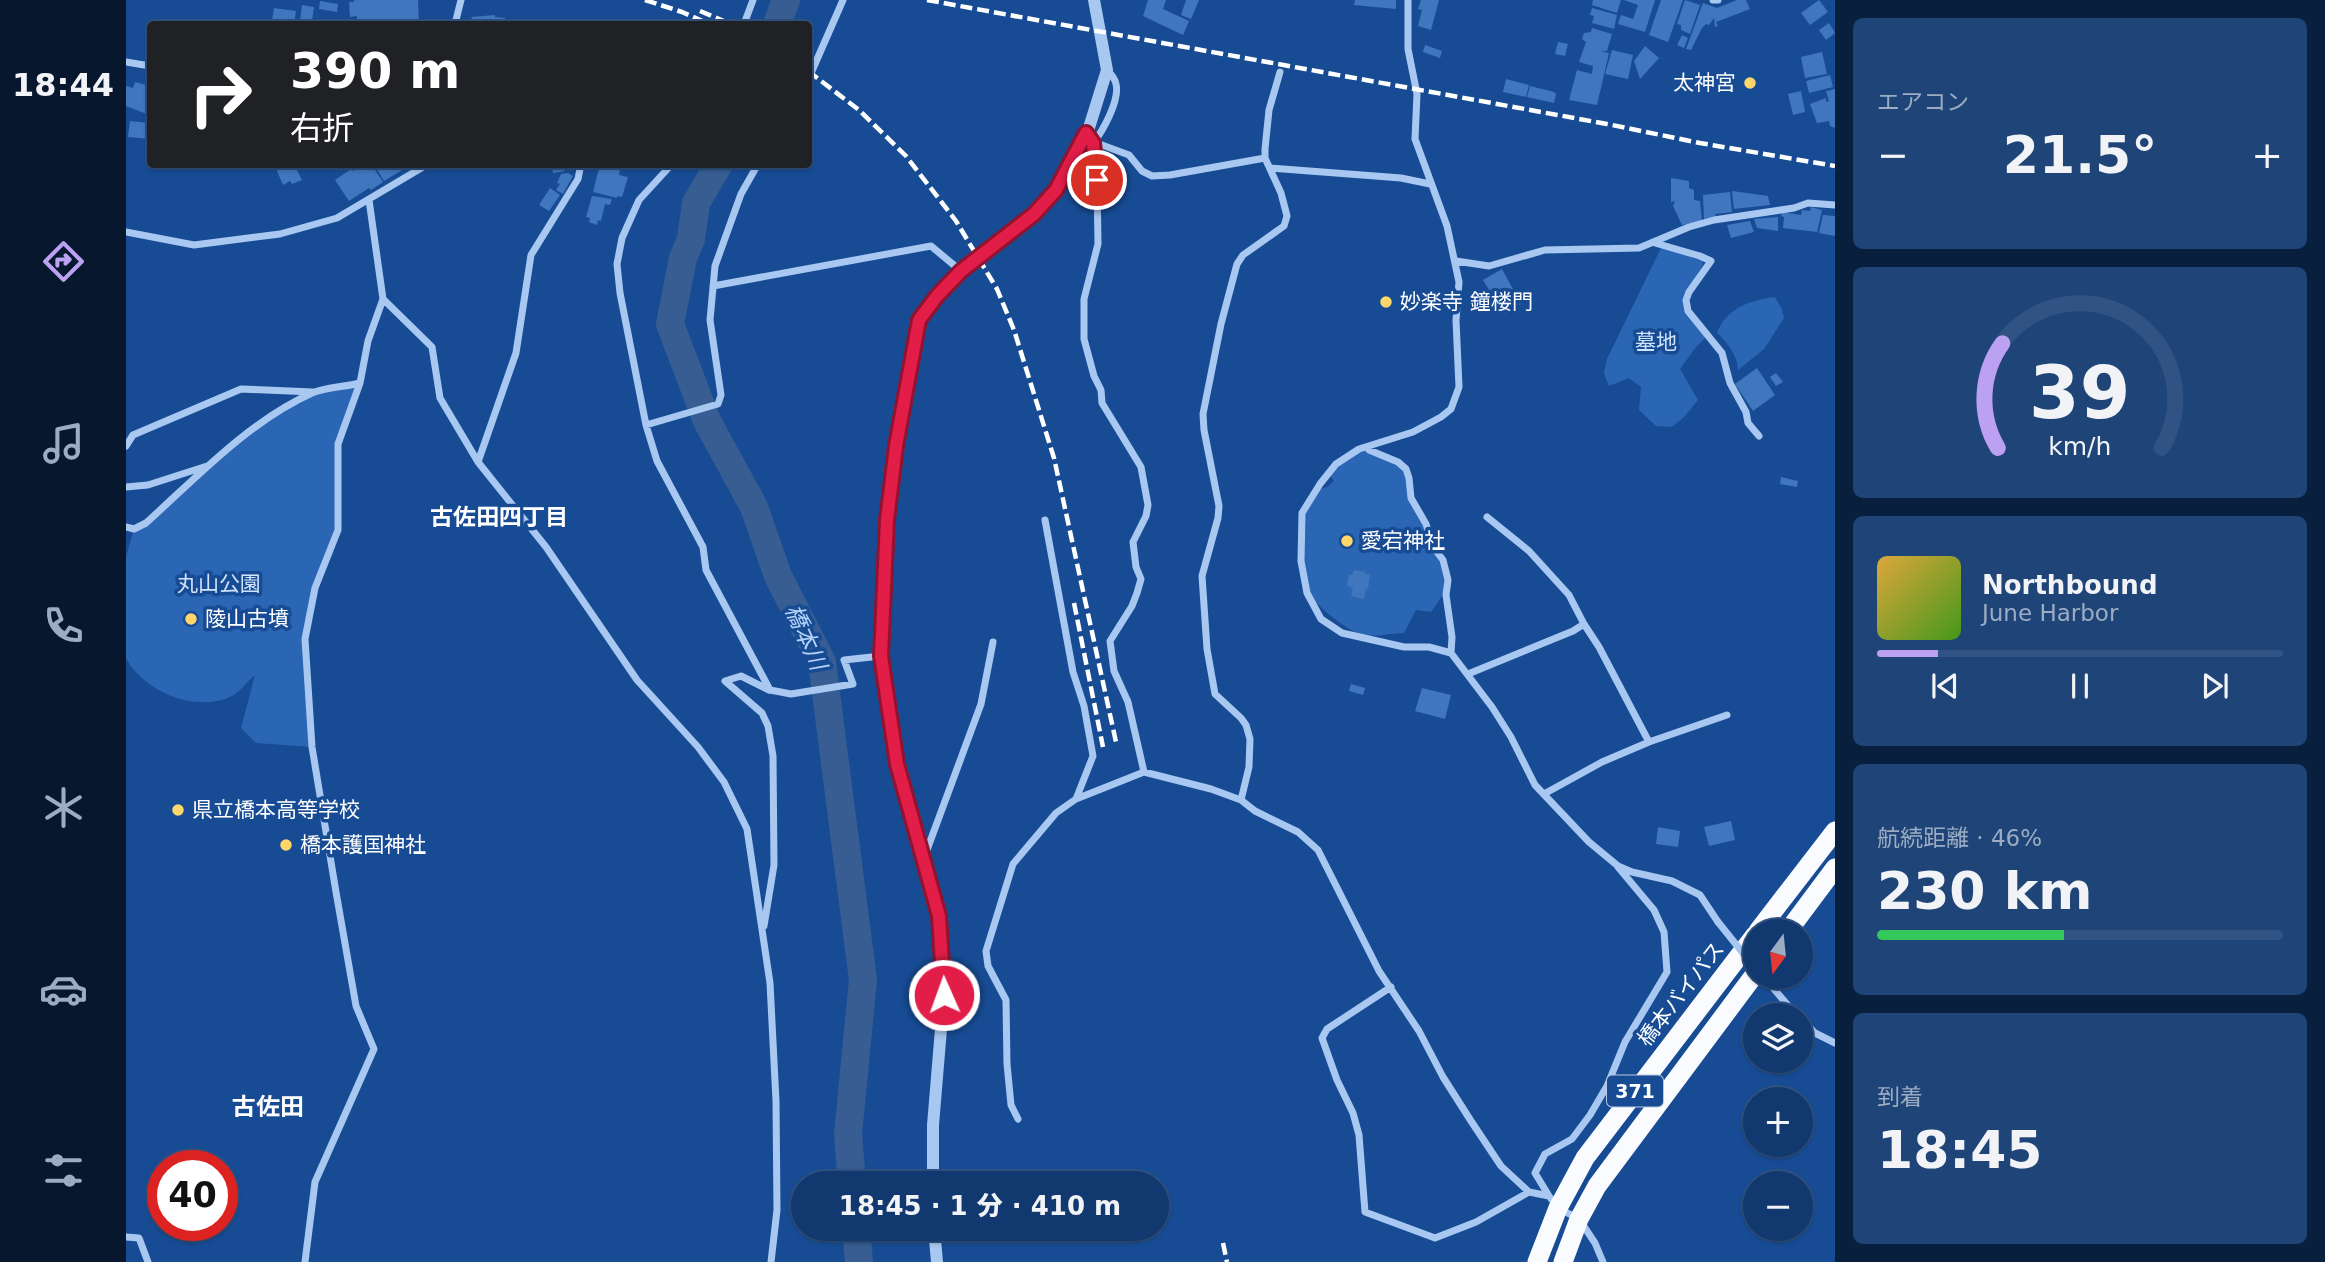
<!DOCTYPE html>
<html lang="ja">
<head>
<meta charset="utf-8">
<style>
	body { margin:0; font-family:"DejaVu Sans","Noto Sans JP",sans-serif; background:#1e4478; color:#f1f3f6; height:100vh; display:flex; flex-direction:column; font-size:26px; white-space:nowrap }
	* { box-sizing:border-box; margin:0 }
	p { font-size:23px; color:#9cacc3 }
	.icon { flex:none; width:38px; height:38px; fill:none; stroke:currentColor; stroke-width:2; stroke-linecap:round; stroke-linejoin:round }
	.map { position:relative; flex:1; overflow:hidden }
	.details { display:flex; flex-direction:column; gap:18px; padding:18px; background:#091f3e; width:490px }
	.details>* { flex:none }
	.top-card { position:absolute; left:21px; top:21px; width:665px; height:147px; border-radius:7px; box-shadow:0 2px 5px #0004,0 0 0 2px #305383; background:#202124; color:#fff; overflow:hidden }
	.needle { width:46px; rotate:195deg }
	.buttons { position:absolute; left:1617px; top:919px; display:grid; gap:14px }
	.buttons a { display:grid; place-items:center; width:70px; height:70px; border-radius:50%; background:#113970; box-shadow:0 2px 5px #0004,0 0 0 2px #305383; font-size:35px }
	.speed { position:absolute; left:21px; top:1150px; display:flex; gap:14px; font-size:35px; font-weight:700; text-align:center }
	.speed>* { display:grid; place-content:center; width:91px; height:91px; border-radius:50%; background:#113970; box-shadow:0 2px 5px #0004,0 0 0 2px #305383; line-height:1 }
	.speed .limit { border:10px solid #d22; background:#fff; color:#111 }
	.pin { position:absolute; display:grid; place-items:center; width:60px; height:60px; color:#fff; margin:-30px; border:4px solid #fff; border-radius:50%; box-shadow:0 2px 7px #0007 }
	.me { position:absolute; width:77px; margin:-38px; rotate:358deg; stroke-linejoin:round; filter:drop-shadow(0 0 5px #0008) }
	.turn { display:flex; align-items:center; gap:24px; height:147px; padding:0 28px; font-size:32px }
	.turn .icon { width:91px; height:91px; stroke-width:2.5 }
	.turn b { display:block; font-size:49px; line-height:60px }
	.big { font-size:52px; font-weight:800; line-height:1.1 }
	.details .widget { flex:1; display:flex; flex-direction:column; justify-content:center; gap:10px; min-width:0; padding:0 24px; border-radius:10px; background:#1e4478 }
	.details .dial { align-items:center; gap:0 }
	.dial svg { height:182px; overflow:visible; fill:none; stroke:#305383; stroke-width:7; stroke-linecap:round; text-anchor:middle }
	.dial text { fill:#f1f3f6; stroke:none }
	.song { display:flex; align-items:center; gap:21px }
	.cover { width:84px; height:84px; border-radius:10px; background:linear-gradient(135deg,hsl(40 70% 55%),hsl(100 70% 35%)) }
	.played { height:7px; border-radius:4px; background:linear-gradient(90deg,#bca0f2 15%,#305383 15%) }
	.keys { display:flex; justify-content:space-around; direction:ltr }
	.heat { display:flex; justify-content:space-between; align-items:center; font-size:38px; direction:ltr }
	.charge { height:10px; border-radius:5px; background:linear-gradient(90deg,#34c759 46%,#305383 0) }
	.trip { position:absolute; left:665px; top:1171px; width:378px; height:70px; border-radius:35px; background:#113970; box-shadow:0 2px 5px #0004,0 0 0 2px #305383; font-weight:800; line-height:70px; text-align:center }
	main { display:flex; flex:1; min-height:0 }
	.dock { display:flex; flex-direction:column; width:126px; justify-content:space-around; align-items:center; background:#07172d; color:#9cacc3 }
	.dock .icon { width:49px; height:49px }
	.dock .current { color:#bca0f2 }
	.dock b { font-size:32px; color:#f1f3f6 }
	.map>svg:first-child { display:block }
	.green { fill:#2b66b4 }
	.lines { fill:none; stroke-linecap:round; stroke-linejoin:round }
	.river { stroke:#375d93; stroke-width:28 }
	.building { fill:#4076bd }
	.minor { stroke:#a9c8f1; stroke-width:7 }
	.tertiary { stroke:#a9c8f1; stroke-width:12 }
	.trunk { stroke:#f9fbff; stroke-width:19 }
	.rail { stroke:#fff; stroke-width:4.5; stroke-dasharray:12 5; stroke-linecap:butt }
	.minor-bridge { stroke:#a9c8f1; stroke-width:7 }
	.route-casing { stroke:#92132f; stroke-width:18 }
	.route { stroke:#e11d48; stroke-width:12 }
	.poi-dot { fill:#ffd669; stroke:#174c95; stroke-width:2.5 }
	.labels { text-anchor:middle; stroke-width:7; stroke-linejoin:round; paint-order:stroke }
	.shield { fill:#174c95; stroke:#b9c9df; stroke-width:2 }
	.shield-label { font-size:19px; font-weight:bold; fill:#fff }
	.poi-label { font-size:21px; fill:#fff; stroke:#174c95; text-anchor:start }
	.park-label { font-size:21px; fill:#d0e3fc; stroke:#174c95 }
	.street-label { font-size:21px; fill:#fff; stroke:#174c95 }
	.neighbourhood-label { font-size:23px; font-weight:bold; fill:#fff; stroke:#174c95 }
	.water-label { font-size:23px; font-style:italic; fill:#b5d2f8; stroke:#174c95 }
	.quarter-label { font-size:24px; font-weight:bold; fill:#fff; stroke:#174c95 }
</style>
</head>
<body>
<main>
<nav class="dock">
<b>18:44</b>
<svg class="icon current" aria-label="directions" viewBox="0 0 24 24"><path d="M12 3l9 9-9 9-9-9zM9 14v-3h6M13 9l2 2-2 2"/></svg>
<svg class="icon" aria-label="music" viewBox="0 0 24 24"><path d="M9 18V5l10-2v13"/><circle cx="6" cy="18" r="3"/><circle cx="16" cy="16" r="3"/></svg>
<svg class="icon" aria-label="phone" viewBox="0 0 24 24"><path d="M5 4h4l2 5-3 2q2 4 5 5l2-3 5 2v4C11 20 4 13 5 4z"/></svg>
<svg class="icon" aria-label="climate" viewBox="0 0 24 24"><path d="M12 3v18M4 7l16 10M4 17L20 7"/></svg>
<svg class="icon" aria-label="car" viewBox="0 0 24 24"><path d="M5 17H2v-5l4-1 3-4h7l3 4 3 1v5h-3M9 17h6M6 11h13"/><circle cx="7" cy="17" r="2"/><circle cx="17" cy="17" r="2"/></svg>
<svg class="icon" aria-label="filters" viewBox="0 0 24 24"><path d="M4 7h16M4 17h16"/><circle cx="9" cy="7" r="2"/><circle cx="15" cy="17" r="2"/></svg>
</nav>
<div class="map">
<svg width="1709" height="1262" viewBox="0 0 1709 1262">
	<rect width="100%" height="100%" fill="#174c95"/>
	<path class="green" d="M1535 248 1576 259 1577 264 1559 299 1580 337 1570 347 1554 369 1572 400 1559 416 1546 427 1530 426 1513 410 1515 387 1503 378 1483 386 1478 373 1481 359Z
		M1649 297 1656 309 1658 318 1638 349 1612 370C1612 356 1601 342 1591 333 1600 308 1625 300 1649 297Z
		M234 383 214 437 212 530 189 588 179 638 186 747 130 743 115 728 129 675C121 682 113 693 104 697 69 713 17 691 0 658V557L8 529 120 435 188 392Z
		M1234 450C1245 449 1266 458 1273 466 1286 479 1280 486 1285 500 1295 525 1316 547 1320 574 1322 590 1314 599 1305 612L1290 610 1278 633C1264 633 1249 638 1235 634 1222 631 1191 607 1184 594 1177 582 1175 525 1180 512 1183 504 1189 496 1194 489L1201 487 1208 481 1204 475 1209 468Z"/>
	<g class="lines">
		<path class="river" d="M651 24 660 0
			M593 164 570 203 565 239 557 258 544 324 581 421 628 507 652 576 696 662 737 980 722 1134 726 1183
			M730 1228 733 1262"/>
	</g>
	<path class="building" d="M228 0H292L293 24H231V16L224 17 223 2H228Z
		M1022 0H1040L1037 9 1063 21 1057 35 1017 16Z
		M1060 0H1073L1065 19 1055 15Z
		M1229 0H1270V9L1228 5Z
		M1295 0H1313L1305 30 1292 26 1296 10 1292 9Z
		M1467 0H1495L1491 13 1466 5Z
		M1498 0H1529L1519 32 1492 24 1495 15 1507 19 1512 5Z
		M1535 0H1557L1542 42 1523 35Z
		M1559 0 1574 5 1564 34 1555 30V25L1551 24Z
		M1611 0H1620L1624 9 1590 22 1592 26 1589 27 1588 18 1583 25 1580 24 1576 28 1565 50 1560 49 1577 3 1591 8Z
		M1693 0 1702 12 1684 25 1675 13Z
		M194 1 212 4 211 12 193 9Z
		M176 5 188 7 186 21 174 20Z
		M148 8 170 11 168 24 146 21Z
		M1466 8 1491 15 1488 29 1466 23 1468 16 1464 15Z
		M369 15V17L379 18V24H343L346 17Z
		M1703 23 1709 33 1700 40 1693 30Z
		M1466 28 1486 34 1481 51H1474L1483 53 1471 105 1443 100 1451 70 1466 74 1467 66 1453 62 1460 42 1456 39 1458 33 1465 32Z
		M1556 35 1562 38 1558 48 1551 45Z
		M1432 42 1442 44 1439 56 1429 54Z
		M1299 45 1316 51 1314 58 1297 52Z
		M1519 46 1533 58 1514 79 1508 61Z
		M1486 50 1507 55 1502 79 1479 74Z
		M1696 52 1701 74 1679 78 1675 57Z
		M1704 75 1707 87 1683 93 1680 81Z
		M1380 79 1403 85 1400 97 1377 92Z
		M9 82 24 86V106L21 114 0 106V86L7 88Z
		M1404 86 1428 92 1430 94 1428 103 1401 97Z
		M1709 89V128L1704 126 1703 121 1691 123 1684 104 1700 98V102L1703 101 1700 91Z
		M1675 91 1679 112 1667 115 1662 94Z
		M4 121 24 123V139L2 137Z
		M148 164H174L176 168 171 170 176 180 166 184 164 181 157 185Z
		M236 164H245L257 182 245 190 243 188 223 201 209 180 225 169 227 171Z
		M252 164H286L258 181 249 166Z
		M425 164H438L439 171 427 173Z
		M474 164H485L494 168 493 175 502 177 496 197 491 196V198L467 192Z
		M442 173 447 176 437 194 430 190 434 184 431 183 435 174Z
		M1545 178 1563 181V188L1568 190V200L1574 201 1576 221 1556 225 1547 206 1549 201 1545 202Z
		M424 188 434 195 423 211 413 205Z
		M1606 191 1642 196 1644 205 1608 209Z
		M1604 192 1606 212 1589 214 1590 217 1578 219 1577 195Z
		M466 196 486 199 484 205 479 204 475 221 472 220 471 225 463 222 464 218 460 217Z
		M1685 207 1696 210 1691 232 1657 228 1658 217 1655 216 1656 212 1675 215 1676 210 1684 211Z
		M1697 215 1709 216V236L1693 233Z
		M1652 217V231L1631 228 1628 219Z
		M1624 221 1628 232 1605 238 1601 225Z
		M1376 269 1395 304 1378 314 1357 280Z
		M1631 368 1649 395 1627 411 1609 384Z
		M1650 373 1657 382 1650 386 1644 377Z
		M1655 477 1672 481 1671 487 1654 484Z
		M1228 570 1239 572V574L1244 575 1242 589 1240 588 1238 599 1225 596 1227 588 1221 586 1223 574 1226 575Z
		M1225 684 1239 688 1237 695 1223 691Z
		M1296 688 1325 695 1319 719 1289 711Z
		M1605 821 1609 840 1583 846 1578 827Z
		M1532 827 1554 831 1552 847 1530 844Z"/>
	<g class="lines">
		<path class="minor" d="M1282 0V49L1291 94 1289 139 1321 226 1333 282 1330 320 1333 387 1325 409 1315 417 1287 432 1233 449 1210 464 1194 484 1176 513 1175 561 1181 593 1195 619 1216 633 1278 647H1303L1325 653 1366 707 1385 737 1409 785 1463 842 1492 866 1506 872 1546 881 1574 895 1592 922
			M1587 0H1592
			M329 24 335 0
			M618 24 627 0
			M0 62 24 66
			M981 70C985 74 989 78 990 84 994 100 977 131 967 143L971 180 972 244 958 299V339L968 376 975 390 976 403 1015 467 1022 505 1020 516 1007 542 1010 567 1015 579 1011 593 1006 606 984 641 988 671 1002 702 1018 772 1085 789 1115 800 1129 811 1172 832 1192 850 1253 971 1293 1031 1317 1077 1345 1121 1375 1166 1403 1192 1423 1196 1432 1208 1453 1219 1469 1243 1477 1262
			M682 80 717 0
			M965 141 1003 155 1016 171 1026 176 1044 175 1139 158
			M455 164 452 179 405 255 390 353 352 462 420 547 511 680 572 747 598 782 621 829 644 983 650 1101 651 1210 645 1262
			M546 164 513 200 496 238 491 264 494 293 520 425 531 461 577 547 580 570 644 690 665 694 727 684 718 660 755 656
			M1144 168 1275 178 1304 184
			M0 232 68 245 154 234 211 218 302 164
			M1529 243 1574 256 1585 261 1563 292 1560 300 1562 311 1596 353 1604 383 1620 412 1622 423 1633 436
			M1330 261 1363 266 1419 250 1513 248 1563 227 1588 220 1668 208 1682 203 1709 205
			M587 286 805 246 835 271
			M257 299 306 347 314 398 352 462
			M520 425 592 404 595 395 584 320 589 266 615 194 632 164
			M0 446 7 435 115 389 187 392
			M1242 447 1243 450 1272 462 1280 469 1283 478 1285 498 1300 524 1308 548 1317 560 1322 580 1320 595 1326 637 1325 653
			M0 487 22 485 81 466
			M919 520 947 672 958 706 967 756 950 799 1018 772
			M0 527 8 529 20 523C71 477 122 422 186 393 200 387 219 387 234 383
			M1458 624 1473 647 1523 742 1601 715
			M1342 674 1447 631 1458 624 1443 595 1403 551 1361 517
			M1418 794 1476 762 1523 742
			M1115 800 1123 767 1124 739 1120 725 1115 718 1089 694 1081 649 1076 576 1092 518 1093 506 1078 430 1077 414 1095 324 1111 264 1117 255 1158 226 1161 216 1155 193 1139 158V149L1143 110 1154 72
			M798 858 855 704 867 642
			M638 926 648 865 647 756 642 726 636 713 599 681 615 676 643 690
			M1637 976 1670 1015
			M1265 987 1201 1029 1196 1038 1211 1080 1227 1113 1233 1135 1239 1212 1309 1238 1350 1222 1403 1192
			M1675 1019 1689 1033 1709 1043
			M892 1119 885 1105 881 1064 880 1000 862 966 860 951 887 864 930 813 950 799
			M1423 1196 1409 1173 1419 1154 1446 1139 1464 1115 1481 1086 1499 1042 1541 972 1538 932 1528 910 1492 867
			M0 1237 13 1238 22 1262
			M179 1262 189 1182 248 1049 230 1006 210 892 186 747 179 639 189 588 212 530V444L234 383 242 341 257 299 243 200"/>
		<path class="tertiary" d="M807 1183V1125L819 981 813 916 771 764 755 656 761 520 770 445 793 320 811 296 835 271 908 214 930 190 962 131 981 70 968 0
			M808 1228 811 1262"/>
		<path class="trunk" d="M1632 931 1709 831
			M1662 931 1709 868
			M1411 1262 1432 1208 1459 1158 1629 935
			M1437 1262 1453 1219 1471 1186 1629 974"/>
		<path class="rail" d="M519 0 556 12 583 24
			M801 0 1481 124 1574 143 1709 166
			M574 11 605 24
			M682 71 733 110 780 156 830 221 871 289 888 330 928 458 990 742
			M948 603 977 747
			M1097 1243 1101 1262"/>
		<path class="minor-bridge" d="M1592 922 1629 968"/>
	</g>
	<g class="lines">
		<defs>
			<path id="route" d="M818 995 813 916 771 764 755 656 761 520 770 446 793 320 811 296 835 271 908 214 930 190 960 133 967 143 971 180"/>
		</defs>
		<use href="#route" class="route-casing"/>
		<use href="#route" class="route"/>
	</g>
	<g class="poi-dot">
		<circle cx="1624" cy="83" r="7"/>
		<circle cx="1260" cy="302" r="7"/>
		<circle cx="1221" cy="541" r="7"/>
		<circle cx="65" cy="619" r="7"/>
		<circle cx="52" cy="810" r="7"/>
		<circle cx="160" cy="845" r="7"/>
	</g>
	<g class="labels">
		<rect class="shield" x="1481" y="1075.5" width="56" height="31" rx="5"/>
		<g class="shield-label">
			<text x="1509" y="1098">371</text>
		</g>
		<g class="poi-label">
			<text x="1610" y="90" text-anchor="end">太神宮</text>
			<text x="1274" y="309">妙楽寺 鐘楼門</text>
			<text x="1235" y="548">愛宕神社</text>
			<text x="79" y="626">陵山古墳</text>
			<text x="66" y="817">県立橋本高等学校</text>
			<text x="174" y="852">橋本護国神社</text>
		</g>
		<g class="park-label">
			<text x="1530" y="349">墓地</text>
			<text x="93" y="591">丸山公園</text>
		</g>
		<g class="street-label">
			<text transform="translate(1555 994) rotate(-52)" y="7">橋本バイパス</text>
		</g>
		<g class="neighbourhood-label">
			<text x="373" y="525">古佐田四丁目</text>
		</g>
		<g class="water-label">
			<text transform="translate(680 637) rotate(66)" y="8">橋本川</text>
		</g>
		<g class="quarter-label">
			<text x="142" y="1115">古佐田</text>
		</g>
	</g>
</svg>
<div class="buttons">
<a><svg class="needle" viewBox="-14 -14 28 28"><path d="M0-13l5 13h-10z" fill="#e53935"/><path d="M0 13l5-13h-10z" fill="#9cacc3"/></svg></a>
<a><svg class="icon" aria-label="layers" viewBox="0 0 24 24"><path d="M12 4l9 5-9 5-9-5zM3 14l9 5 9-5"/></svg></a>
<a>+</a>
<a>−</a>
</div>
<div class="speed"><div class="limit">40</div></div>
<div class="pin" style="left:971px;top:180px;background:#d93025"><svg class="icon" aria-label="arrive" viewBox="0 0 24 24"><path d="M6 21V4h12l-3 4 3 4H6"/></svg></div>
<svg class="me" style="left:818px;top:995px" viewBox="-20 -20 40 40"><circle r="17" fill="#e11d48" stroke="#fff" stroke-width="3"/><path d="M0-11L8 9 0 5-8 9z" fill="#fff"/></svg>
<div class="trip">18:45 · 1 分 · 410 m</div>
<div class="top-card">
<div class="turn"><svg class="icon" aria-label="right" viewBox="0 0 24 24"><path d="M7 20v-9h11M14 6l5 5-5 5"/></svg><div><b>390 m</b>右折</div></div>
</div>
</div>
<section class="details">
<div class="widget"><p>エアコン</p>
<div class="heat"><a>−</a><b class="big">21.5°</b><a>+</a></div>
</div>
<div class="widget dial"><svg viewBox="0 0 100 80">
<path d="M14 69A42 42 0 1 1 86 69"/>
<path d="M14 69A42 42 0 0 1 16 23" stroke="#bca0f2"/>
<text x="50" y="56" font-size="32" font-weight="700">39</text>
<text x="50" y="72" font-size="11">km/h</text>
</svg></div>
<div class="widget">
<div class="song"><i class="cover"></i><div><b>Northbound</b><p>June Harbor</p></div></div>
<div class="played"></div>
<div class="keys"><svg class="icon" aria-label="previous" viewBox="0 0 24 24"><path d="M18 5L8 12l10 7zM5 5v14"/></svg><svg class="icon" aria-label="pause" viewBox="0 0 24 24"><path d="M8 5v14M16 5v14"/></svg><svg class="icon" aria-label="next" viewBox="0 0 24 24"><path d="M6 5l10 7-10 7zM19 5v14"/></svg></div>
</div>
<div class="widget"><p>航続距離 · 46%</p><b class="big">230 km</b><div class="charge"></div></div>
<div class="widget"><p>到着</p><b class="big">18:45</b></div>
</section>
</main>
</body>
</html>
